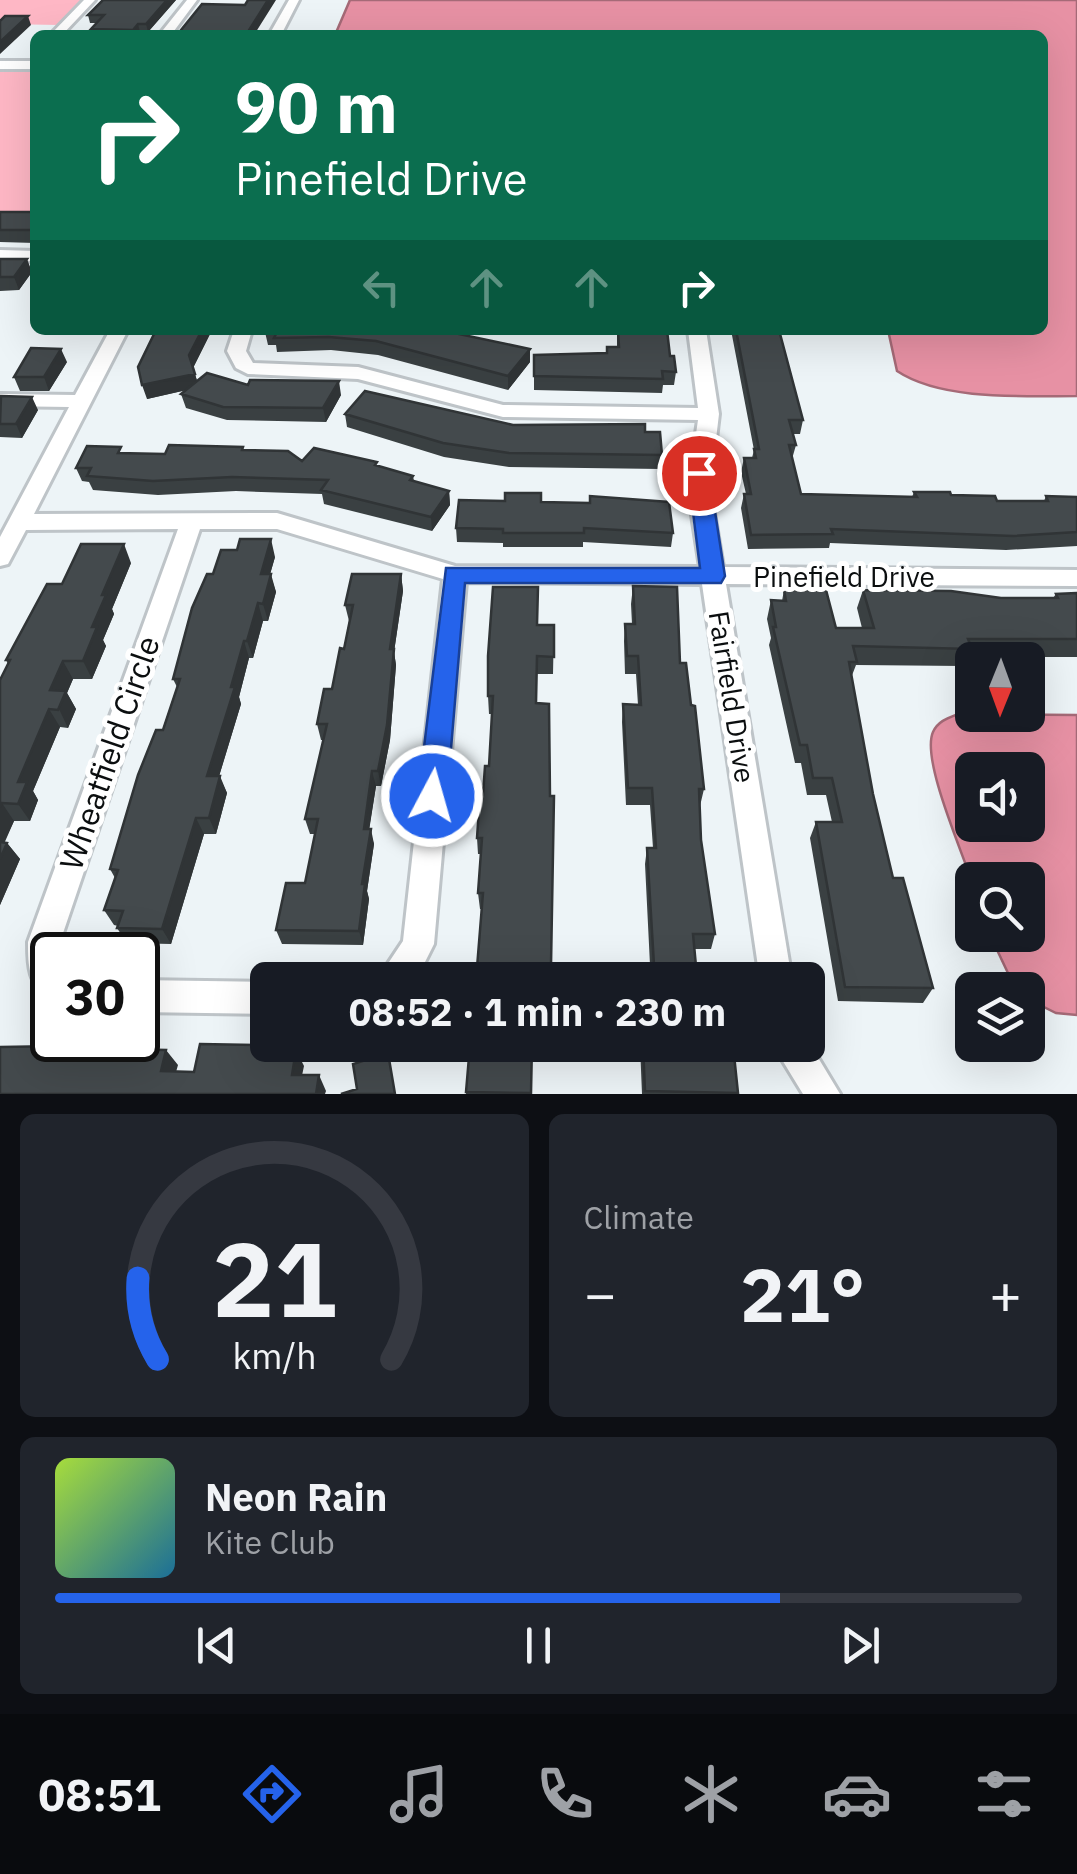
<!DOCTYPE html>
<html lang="en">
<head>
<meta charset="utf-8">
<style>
	body { margin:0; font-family:"IBM Plex Sans",sans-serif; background:#20242c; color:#f1f3f6; height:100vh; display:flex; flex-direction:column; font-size:38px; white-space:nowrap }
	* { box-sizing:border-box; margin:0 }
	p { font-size:32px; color:#9ea1a6 }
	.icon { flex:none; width:55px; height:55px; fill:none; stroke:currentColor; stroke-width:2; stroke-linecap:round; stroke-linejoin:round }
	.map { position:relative; height:1094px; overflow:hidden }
	.drawer { display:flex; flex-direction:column; gap:20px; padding:20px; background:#0d0f14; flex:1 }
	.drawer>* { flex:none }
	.top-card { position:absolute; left:30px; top:30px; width:1018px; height:305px; border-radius:15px; box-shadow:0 10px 40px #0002; background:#0b6e4f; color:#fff; overflow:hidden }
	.needle { width:65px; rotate:181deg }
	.buttons { position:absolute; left:955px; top:642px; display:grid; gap:20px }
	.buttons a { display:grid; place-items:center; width:90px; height:90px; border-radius:15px; background:#171b24; box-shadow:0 10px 40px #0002; font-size:50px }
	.speed { position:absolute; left:30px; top:932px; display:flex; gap:20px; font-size:50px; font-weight:700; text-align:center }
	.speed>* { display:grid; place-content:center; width:130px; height:130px; border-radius:50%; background:#171b24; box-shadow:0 10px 40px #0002; line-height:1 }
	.speed .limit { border:5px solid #111; border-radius:15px; background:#fff; color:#111 }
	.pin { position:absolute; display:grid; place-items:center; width:85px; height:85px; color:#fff; margin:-42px; border:5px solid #fff; border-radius:50%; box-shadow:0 2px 10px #0007 }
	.me { position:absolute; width:110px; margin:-55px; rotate:6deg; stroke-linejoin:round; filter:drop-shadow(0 0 8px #0008) }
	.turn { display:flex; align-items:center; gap:35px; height:210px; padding:0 40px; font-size:45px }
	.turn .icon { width:130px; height:130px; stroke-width:2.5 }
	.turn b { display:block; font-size:70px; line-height:85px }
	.lanes { display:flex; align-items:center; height:95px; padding:0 40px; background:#0003; justify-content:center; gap:50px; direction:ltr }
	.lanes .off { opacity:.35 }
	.big { font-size:75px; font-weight:800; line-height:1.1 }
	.drawer .widget { flex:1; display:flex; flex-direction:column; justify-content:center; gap:15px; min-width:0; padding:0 35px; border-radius:15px; background:#20242c }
	.drawer .dial { align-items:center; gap:0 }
	.dial svg { height:260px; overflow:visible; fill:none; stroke:#363941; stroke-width:7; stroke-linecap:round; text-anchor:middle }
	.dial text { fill:#f1f3f6; stroke:none }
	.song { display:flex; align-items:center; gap:30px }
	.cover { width:120px; height:120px; border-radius:15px; background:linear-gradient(135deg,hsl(80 70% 55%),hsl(200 70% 35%)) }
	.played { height:10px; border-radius:5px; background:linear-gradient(90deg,#2563eb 75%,#363941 75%) }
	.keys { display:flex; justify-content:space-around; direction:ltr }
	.heat { display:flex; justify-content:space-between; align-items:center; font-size:55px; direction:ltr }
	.drawer .tiles { flex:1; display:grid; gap:20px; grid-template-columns:1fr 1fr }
	.widget:last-child { grid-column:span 2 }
	.trip { position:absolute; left:250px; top:962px; width:575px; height:100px; border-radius:15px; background:#171b24; box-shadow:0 10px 40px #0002; font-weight:800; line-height:100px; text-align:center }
	.tab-bar { display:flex; height:160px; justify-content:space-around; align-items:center; background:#090b0e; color:#9ea1a6 }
	.tab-bar .icon { width:70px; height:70px }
	.tab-bar .selected { color:#2563eb }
	.tab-bar b { font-size:45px; color:#f1f3f6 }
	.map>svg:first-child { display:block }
	.green { fill:#feb7c5 }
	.water { fill:#e791a4; stroke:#a56a77; stroke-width:2.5; fill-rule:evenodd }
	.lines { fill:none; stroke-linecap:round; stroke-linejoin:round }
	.minor-casing { stroke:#bec4c8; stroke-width:6 }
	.minor { fill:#fff; fill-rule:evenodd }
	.wall { fill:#3a4042 }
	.shaded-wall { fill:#303436 }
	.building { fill:#444a4d; stroke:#303436; stroke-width:2.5 }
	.route { fill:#2563eb; stroke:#184099; stroke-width:2.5 }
	.labels { text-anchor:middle; stroke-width:10; stroke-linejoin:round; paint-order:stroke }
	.street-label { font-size:28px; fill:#0b0e0f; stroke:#fff }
	.near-street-label { font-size:32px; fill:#0b0e0f; stroke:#fff }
</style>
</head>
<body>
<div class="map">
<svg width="1077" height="1094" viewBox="0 0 1077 1094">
	<rect width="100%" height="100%" fill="#edf4f7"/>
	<path class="green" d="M0 0H83L60 25 0 24Z
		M0 67 35 68V214L0 213Z"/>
	<path class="water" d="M350 0H1077V396C1024 396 942 401 897 371L888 330H1042V35H335Z
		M958 714 1077 715V1015L1056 1013 1028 999V990H1016L990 935H1028V880L972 882C962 851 921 759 933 732 938 721 948 718 958 714ZM972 770H1028V825H972Z"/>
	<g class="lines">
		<defs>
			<path id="minor" d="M84 0H95L62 35H50Z
				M187 0H197L171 35H159Z
				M289 0H299L281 35H269Z
				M0 61H35V69H0Z
				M0 250 35 251V261L0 260Z
				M110 330H128L34 514 277 513 455 566 700 567 688 489 698 420 503 417 358 379 248 374 236 368 227 351 234 330H252L246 351 253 363 358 367 503 405 698 408 688 330H706L719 414 710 489 723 567 1077 570V586L726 584 792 980H760L702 584 466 582 434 944 416 980H377L403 941 443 579 277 529H200L60 942V955H52V997C28 987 28 965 28 942L178 529 26 530 8 564 0 566V537L69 407 0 406V394L75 395Z
				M138 980 268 982V1014L138 1012Z
				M808 1041 840 1094H803L773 1045H808Z"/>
		</defs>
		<use href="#minor" class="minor-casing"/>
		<use href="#minor" class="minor"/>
	</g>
	<path class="wall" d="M103 0H176L148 32H140L137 35H93L91 29 97 23H90L88 15Z
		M0 212H35V243L0 242Z
		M0 259 32 272 19 290 0 291Z
		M156 330H212L193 368 197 381 248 385 341 395 326 422 227 420 186 408 181 394 187 390 147 399Z
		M617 330H667L670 356 676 372 674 385H663L662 393 534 390V355L607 353 617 347Z
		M731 330H779L803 420 800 434H793L796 445 792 459 801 494 912 497 914 492 997 501H1044L1046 496 1077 497V546L1006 550 830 543 829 548 748 549 741 508 744 494H746L741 472 744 458H752L754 450Z
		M265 332 530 349V362L508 390 378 355 331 350 277 352 276 345H268Z
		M67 362 49 391H20L14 377Z
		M0 398 38 410 22 438 0 437Z
		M345 414 513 425 645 432 662 455 661 469 509 467 444 457 347 427Z
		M243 447V450L302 461 378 466 413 476 414 481 449 491 450 505 432 531 324 504 322 494 236 491 158 495 93 490 89 482 82 481 76 468 124 453 165 454Z
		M541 502 673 533 671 547 583 542V547H503V543L457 542 456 528Z
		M275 557 270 574 276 592 268 621H263L253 658H249L239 697 241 704 219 776 227 793 216 834H204L171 944 127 943 117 928 118 926 114 925 104 910 115 878 110 869 163 730 177 687 173 679 213 574Z
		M131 563 112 609 114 614 103 640 106 646 92 679H73L67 693 76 709 68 728 60 727 33 791 38 800 30 821H14L4 842 7 843 20 859 0 905V680L8 664 6 660 62 584Z
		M401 574 403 591 394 652 396 665 390 740 381 786H376L369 829 374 844 367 891 369 899 363 945 282 944 276 930 305 883 315 834H310L305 819 323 740H321L317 724 332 689 344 649 349 621 345 605Z
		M633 586 680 663 691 705 704 789 700 806 701 840 715 934 711 949H694L696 966 725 980H637L640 965H650L645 864 647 848H653L650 805H626L622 722 623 704 638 705 636 674H625L624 641 625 624H632L631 604Z
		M784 590 836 628H862L857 608 863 590 1001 598H1053L1056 594 1077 593V657H968L963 666 856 665 851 678 873 794 893 878 933 988 923 1003 838 1001 810 838 816 822H832L826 795H807L801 763H795L769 645 771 638 767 619 771 600 782 601Z
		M537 625H554L553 674H537V703L551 966 563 980 482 909H480L478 893 481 854H478L477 838 489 766 492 714H489L488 696Z
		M470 1045H532L531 1094H466Z
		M640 1045H733L738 1094H642Z"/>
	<path class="shaded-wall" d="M167 0H176L148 32 146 24Z
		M268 0H276L254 35H246Z
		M28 16 31 25 0 54V42Z
		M138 24 140 32 137 35H134L133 30Z
		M27 259 32 272 19 290 14 277Z
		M202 330H212L193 368 189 355Z
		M61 349 67 362 49 391 44 377Z
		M530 349V362L508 390V376Z
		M195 374 199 387 147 399 142 385Z
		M339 381 341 395 326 422 323 408Z
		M32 397 38 410 22 438 16 424Z
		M449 491 450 505 432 531 431 517Z
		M271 539 275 557 265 592 261 574Z
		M124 544 131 563 112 609 114 614 103 640 106 646 92 679 83 661 102 595Z
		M271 574 276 592 268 621 263 604Z
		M401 574 403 591 394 652 396 665 390 740 381 786 378 771 390 649Z
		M258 603 263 621 253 658 247 641Z
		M244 641 249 658 239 697 241 704 214 793 207 776Z
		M63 661 73 679 67 693 76 709 68 728 50 690Z
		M49 709 60 727 33 791 38 800 30 821 18 804V782Z
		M372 771 376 786 367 844 364 829Z
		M220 776 227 793 216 834 209 818Z
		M2 803 14 821 0 853V807Z
		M196 818 204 834 171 944 162 929Z
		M371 829 374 844 367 891 369 899 363 945 359 931 362 884Z
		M7 843 20 859 0 905V859Z
		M166 1050 178 1065 172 1086 161 1071Z
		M296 1050 304 1066 299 1090 292 1075Z
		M319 1075 326 1091 325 1094H316Z"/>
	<path class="building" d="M103 0H167L146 24H138L133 30 91 29 104 15H88Z
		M248 0H268L246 35H177L202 4 245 5Z
		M5 16H28L0 42V21Z
		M0 212H35V230H0Z
		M0 259H27L14 277H0Z
		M156 330H202L189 355 195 374 142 385 138 367Z
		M266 330H440L530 349 508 376 376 341 329 337 274 338 277 332H265Z
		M618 330H667L670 356H674L676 372 662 371 663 379 534 376V355L607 353V347H619Z
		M736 330H779L803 420H789L796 445H789L801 494 917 497 914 492H950L951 495 995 496 997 501H1048L1046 496 1077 497V532L1013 536 831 529 833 534 751 535 744 494H751L744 458H756L754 449H759Z
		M31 348 61 349 44 377H14Z
		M207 373 248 385 250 380 339 381 323 408 223 407 181 394Z
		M365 391 513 425 645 424V432H660L662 455 509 453 443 443 345 414Z
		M1 396 32 397 16 424H0Z
		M169 445 243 447 242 450 288 451 302 461 314 448 377 462 375 465 413 476 410 480 449 491 431 517 321 490 328 480 232 477 153 481 87 476 91 468H76L87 446 121 447 118 453 165 454Z
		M505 493H541V502L590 503V496L669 502 673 533 584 528V533H503V529L456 528 459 500 505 501Z
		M240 539H271L261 574H271L263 604 258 603 247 641H244L231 687H235L207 776H220L209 818H196L162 929 117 928 123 911 104 910 118 870 110 869 138 775 156 730H163L180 679H173L192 608 207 574H213L221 550H237Z
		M81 544H124L102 595H106L92 627H97L83 661H63L50 690 66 691 58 710 49 709 18 782H27L18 804 2 803 0 807V680L10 660H6L47 584H62Z
		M352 574H401L390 649H394L387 725 378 771H372L364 829H371L362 884H365L359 931 276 930 286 883H305L318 819H305L327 724H317L324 689H332L340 648 344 649 353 605H345Z
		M633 586 677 587 680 663H686L691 705 695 706 704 789H699L701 840 715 934H693L696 966H723L725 980H640V965H654L647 848H656L652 788H628L623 704 641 705 638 656H627L625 624H635Z
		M493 587H538L537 625H554V657L537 656 536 703 549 704 550 796H554L551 966H563V980H476L483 893H478L482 838H477L480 795H483L485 766H489L493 696H488V656Z
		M784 590H826L836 628H874L863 590 951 591 1001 598H1058L1056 594 1077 593V639H968L972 649 853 646 857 662H849L873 794 893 878H903L933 988 845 987 816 822H842L832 778H813L807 745H800L773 627H776L771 600 786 601Z
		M0 842 7 843 0 859Z
		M200 1044 257 1045 256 1049 296 1050 292 1075H319L316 1094H0V1047L121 1045 120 1049 166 1050 161 1071 194 1072Z
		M470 1045H532L531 1093 466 1092Z
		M643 1045H733L738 1093 645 1091Z
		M388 1053 395 1094H341L357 1089 353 1064Z"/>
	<path class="route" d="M699 466 709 473 725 576 721 583H465L447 796 443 805 432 808 422 805 418 796 446 568H700L688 473Z"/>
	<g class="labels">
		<g class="street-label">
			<text x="844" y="587">Pinefield Drive</text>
			<text transform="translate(732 697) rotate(81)" y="10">Fairfield Drive</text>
		</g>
		<g class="near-street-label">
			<text transform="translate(110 753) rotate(-71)" y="11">Wheatfield Circle</text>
		</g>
	</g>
</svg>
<div class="buttons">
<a><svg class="needle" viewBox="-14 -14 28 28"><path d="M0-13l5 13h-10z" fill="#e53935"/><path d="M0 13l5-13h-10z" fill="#9ea1a6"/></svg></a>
<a><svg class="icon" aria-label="sound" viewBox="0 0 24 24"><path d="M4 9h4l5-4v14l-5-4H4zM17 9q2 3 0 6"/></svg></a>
<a><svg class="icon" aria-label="search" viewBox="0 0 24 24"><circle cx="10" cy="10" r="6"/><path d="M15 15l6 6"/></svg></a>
<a><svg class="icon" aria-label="layers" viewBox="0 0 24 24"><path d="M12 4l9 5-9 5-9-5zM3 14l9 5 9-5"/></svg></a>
</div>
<div class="speed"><div class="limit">30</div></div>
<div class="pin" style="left:699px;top:473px;background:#d93025"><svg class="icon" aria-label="arrive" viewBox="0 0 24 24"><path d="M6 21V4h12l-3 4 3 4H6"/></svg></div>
<svg class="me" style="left:432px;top:796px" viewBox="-20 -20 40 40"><circle r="17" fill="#2563eb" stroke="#fff" stroke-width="3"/><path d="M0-11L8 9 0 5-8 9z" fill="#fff"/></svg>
<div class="trip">08:52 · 1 min · 230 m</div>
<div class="top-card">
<div class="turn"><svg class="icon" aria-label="right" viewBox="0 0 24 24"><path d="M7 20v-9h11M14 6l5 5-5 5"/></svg><div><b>90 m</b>Pinefield Drive</div></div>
<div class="lanes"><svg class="icon off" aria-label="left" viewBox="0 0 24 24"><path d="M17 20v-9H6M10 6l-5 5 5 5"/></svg><svg class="icon off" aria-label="ahead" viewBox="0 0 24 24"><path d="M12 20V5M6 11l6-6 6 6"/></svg><svg class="icon off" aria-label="ahead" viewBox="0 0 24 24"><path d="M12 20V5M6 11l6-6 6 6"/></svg><svg class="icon" aria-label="right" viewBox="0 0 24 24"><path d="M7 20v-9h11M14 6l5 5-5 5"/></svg></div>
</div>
</div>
<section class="drawer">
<div class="tiles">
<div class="widget dial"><svg viewBox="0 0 100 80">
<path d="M14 69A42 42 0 1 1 86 69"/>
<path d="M14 69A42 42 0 0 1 8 44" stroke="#2563eb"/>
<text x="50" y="56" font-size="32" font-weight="700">21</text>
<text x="50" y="72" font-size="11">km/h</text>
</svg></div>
<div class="widget"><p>Climate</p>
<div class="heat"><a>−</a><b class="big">21°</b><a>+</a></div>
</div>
<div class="widget">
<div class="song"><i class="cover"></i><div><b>Neon Rain</b><p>Kite Club</p></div></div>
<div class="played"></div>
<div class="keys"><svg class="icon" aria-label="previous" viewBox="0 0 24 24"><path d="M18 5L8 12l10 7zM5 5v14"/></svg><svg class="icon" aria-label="pause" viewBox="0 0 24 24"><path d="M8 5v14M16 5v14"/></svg><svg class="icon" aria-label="next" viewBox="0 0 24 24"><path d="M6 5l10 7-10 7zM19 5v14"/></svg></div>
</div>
</div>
</section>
<nav class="tab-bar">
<b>08:51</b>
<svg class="icon selected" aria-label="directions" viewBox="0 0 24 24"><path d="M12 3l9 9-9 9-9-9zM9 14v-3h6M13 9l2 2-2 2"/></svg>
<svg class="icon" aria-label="music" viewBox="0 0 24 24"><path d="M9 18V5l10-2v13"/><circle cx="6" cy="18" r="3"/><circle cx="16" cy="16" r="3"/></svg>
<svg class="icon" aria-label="phone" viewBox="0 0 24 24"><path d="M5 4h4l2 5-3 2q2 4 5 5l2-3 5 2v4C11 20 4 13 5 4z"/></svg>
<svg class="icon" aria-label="climate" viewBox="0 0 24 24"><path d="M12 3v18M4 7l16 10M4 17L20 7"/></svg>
<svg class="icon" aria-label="car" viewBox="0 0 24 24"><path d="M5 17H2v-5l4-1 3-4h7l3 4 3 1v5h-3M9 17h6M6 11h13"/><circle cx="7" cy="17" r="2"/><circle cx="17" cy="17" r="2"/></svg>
<svg class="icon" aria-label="filters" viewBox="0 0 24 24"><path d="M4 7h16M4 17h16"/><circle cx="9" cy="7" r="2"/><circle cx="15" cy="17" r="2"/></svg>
</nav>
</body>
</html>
